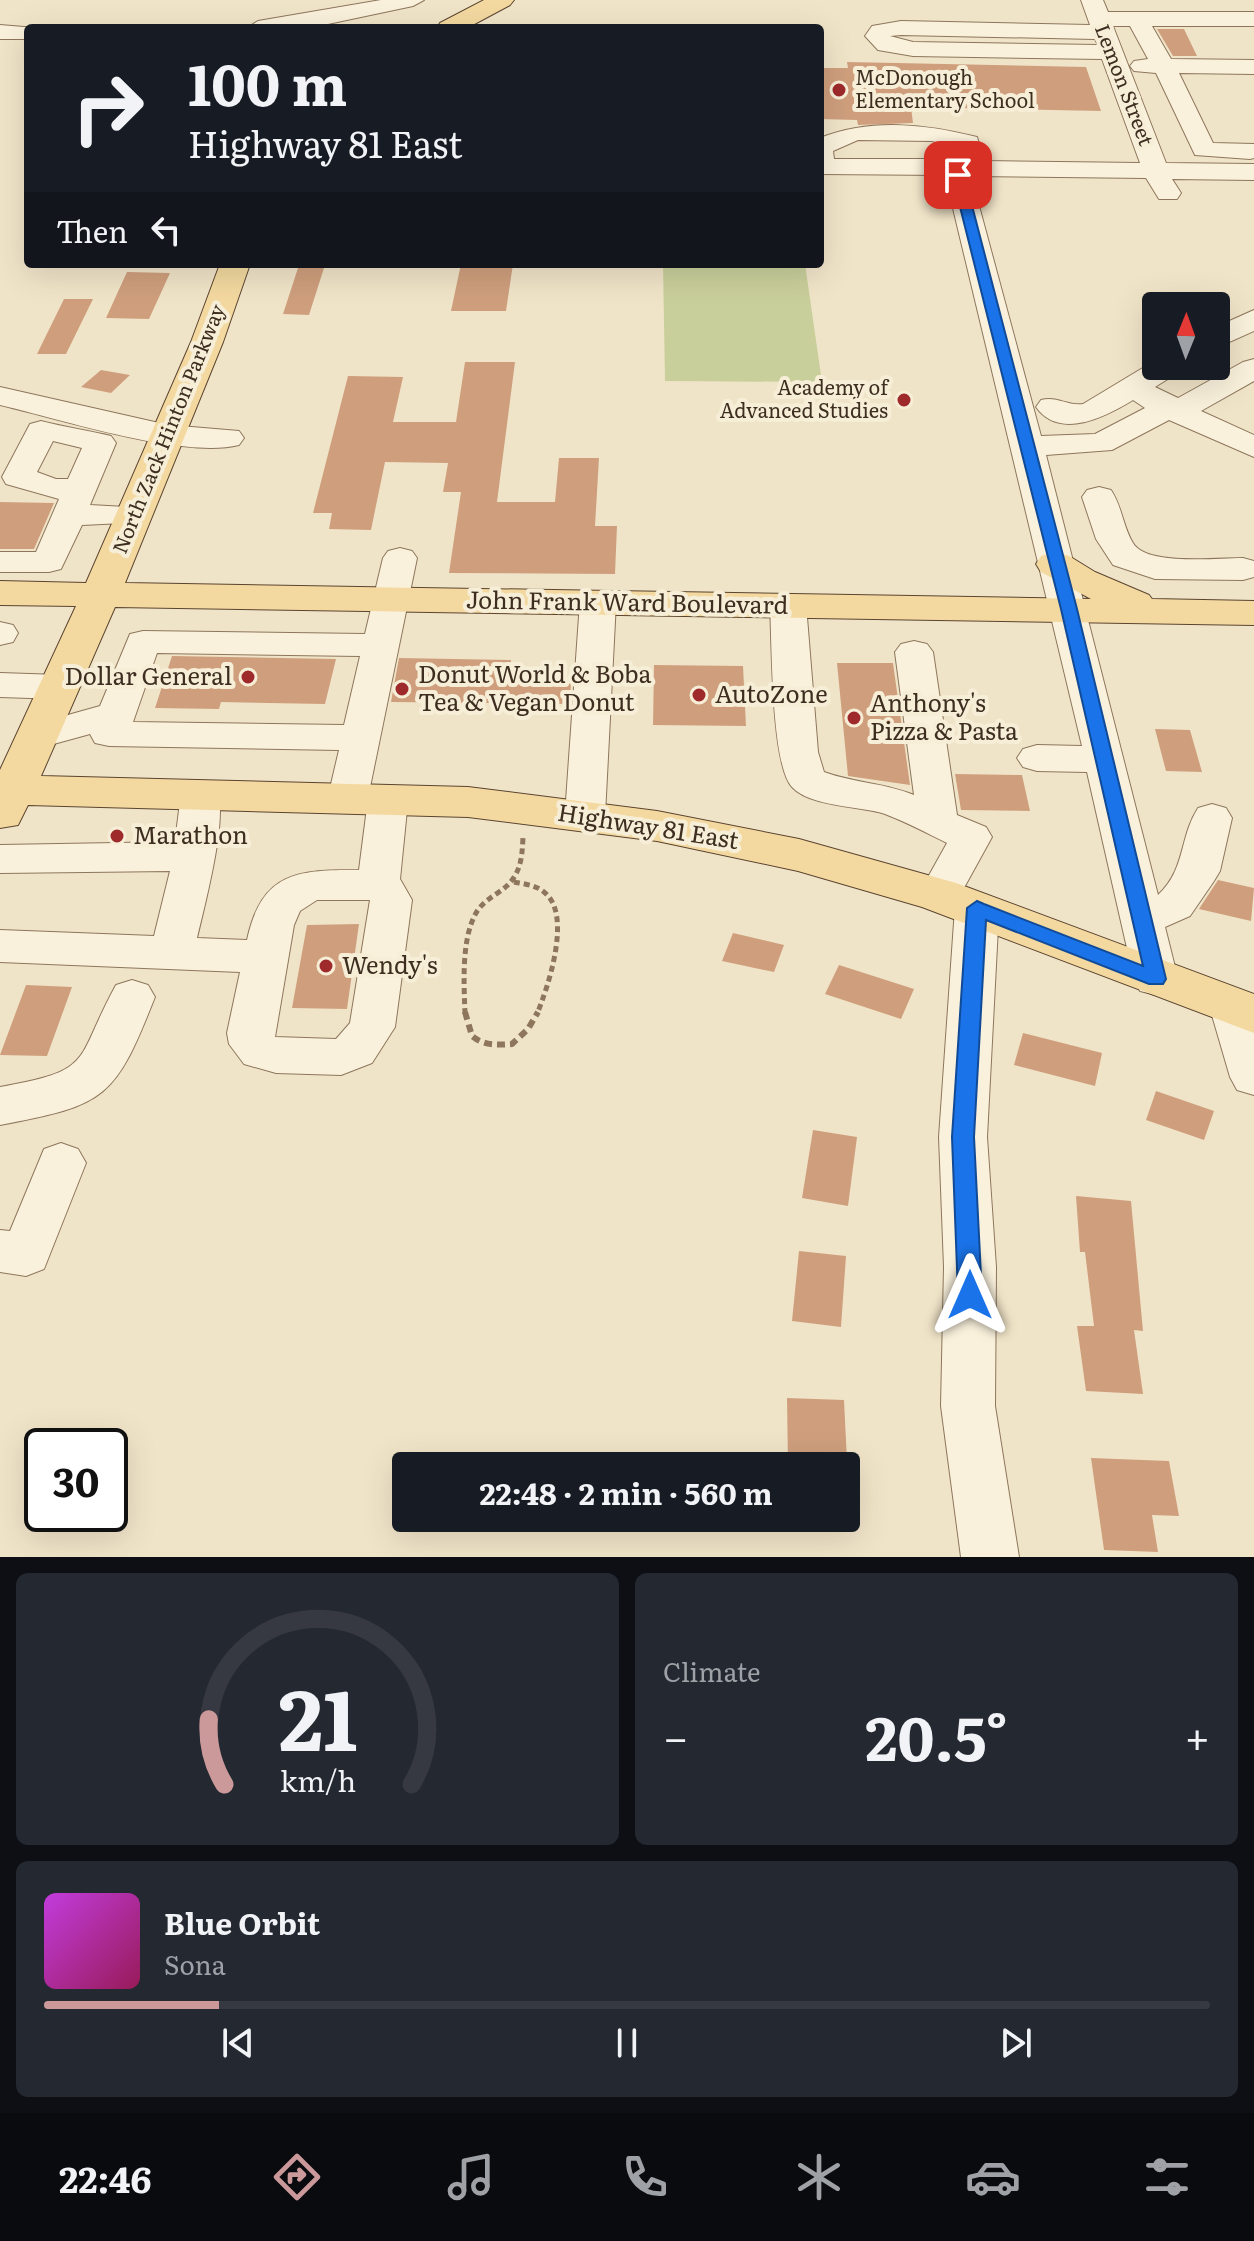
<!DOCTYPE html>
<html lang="en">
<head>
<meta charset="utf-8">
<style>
	body { margin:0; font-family:Literata,serif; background:#242831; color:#f1f3f6; height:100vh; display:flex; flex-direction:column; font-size:30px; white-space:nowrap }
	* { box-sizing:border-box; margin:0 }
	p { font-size:26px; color:#9ea1a6 }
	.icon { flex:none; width:44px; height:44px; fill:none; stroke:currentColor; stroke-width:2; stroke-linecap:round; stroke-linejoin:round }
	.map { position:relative; height:1557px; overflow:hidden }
	.drawer { display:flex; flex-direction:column; gap:16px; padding:16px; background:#0d0f14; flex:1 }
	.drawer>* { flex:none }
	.banner { position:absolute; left:24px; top:24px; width:800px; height:244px; border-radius:8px; box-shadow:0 8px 32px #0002; background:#171b24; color:#f1f3f6; overflow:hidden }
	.needle { width:52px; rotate:1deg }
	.buttons { position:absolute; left:1142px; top:292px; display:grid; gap:16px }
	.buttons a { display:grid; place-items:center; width:88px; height:88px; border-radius:8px; background:#171b24; box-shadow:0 8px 32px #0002; font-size:40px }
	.speed { position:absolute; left:24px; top:1428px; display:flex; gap:16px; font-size:40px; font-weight:700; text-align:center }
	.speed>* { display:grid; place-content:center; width:104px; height:104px; border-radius:50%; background:#171b24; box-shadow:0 8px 32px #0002; line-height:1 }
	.speed .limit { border:4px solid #111; border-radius:12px; background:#fff; color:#111 }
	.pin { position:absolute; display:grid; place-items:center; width:68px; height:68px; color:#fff; margin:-34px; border-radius:16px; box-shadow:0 4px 12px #0006 }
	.me { position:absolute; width:88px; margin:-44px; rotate:0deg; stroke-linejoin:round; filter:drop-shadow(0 0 6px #0008) }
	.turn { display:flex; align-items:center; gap:28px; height:168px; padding:0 32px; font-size:36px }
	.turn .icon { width:104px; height:104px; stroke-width:2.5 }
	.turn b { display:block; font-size:56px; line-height:68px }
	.then { display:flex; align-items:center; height:76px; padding:0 32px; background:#0003; gap:16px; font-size:30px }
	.big { font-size:60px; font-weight:700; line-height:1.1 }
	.drawer .tile { flex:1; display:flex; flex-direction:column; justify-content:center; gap:12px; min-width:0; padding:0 28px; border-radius:12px; background:#242831 }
	.drawer .dial { align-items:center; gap:0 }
	.dial svg { height:208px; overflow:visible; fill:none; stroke:#363941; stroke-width:7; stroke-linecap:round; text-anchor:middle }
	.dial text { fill:#f1f3f6; stroke:none }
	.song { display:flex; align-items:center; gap:24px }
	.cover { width:96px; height:96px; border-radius:12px; background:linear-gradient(135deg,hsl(290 70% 55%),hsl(330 70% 35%)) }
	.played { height:8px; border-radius:4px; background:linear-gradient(90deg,#cc999b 15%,#363941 15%) }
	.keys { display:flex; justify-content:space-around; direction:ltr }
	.heat { display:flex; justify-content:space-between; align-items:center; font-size:44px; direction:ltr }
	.drawer .tiles { flex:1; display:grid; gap:16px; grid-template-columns:1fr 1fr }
	.tile:last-child { grid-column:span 2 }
	.trip { position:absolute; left:392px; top:1452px; width:468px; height:80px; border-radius:8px; background:#171b24; box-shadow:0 8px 32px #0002; font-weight:700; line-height:80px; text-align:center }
	.tab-bar { display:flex; height:128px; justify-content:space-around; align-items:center; background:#090b0e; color:#9ea1a6 }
	.tab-bar .icon { width:56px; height:56px }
	.tab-bar .current { color:#cc999b }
	.tab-bar b { font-size:36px; color:#f1f3f6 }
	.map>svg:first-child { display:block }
	.green { fill:#c9cf9b }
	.building { fill:#cf9f7d }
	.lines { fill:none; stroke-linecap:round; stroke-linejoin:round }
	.minor-casing { stroke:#8d765c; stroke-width:2 }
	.major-casing { stroke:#5b4430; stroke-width:2 }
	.path-far1 { stroke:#8d765c; stroke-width:5; stroke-dasharray:6 4; stroke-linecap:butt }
	.path { stroke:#8d765c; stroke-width:6; stroke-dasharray:8 5; stroke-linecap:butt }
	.minor { fill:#faf1dc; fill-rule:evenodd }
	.major { fill:#f3d9a0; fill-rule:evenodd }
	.route { fill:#1a73e8; stroke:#114b97; stroke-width:2 }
	.poi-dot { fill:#9e2a2b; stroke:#f7eed8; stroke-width:3 }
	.labels { text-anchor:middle; stroke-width:8; stroke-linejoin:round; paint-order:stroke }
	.far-poi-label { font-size:20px; fill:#3d2e20; stroke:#f7eed8; text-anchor:start }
	.far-street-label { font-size:20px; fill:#3d2e20; stroke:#f7eed8 }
	.street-label { font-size:24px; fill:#3d2e20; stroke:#f7eed8 }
	.poi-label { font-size:24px; fill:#3d2e20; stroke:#f7eed8; text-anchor:start }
</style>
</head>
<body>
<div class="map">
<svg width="1254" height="1557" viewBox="0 0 1254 1557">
	<rect width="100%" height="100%" fill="#f0e4c8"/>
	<path class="green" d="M663 264H805L822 382 665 381Z"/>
	<path class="building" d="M1157 29H1184L1197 56H1173Z
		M847 62 1086 67 1101 111 911 107 913 123 858 125 857 120 820 119V68H848Z
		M461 264H513L506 311H451Z
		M298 268H324L309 315 283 314Z
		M127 272 170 273 149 319 106 318Z
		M64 299H93L66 354H37Z
		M465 362H515L497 502H555L559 458H599L595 526H617L615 574 449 573 461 492H443L448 463 385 462 371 530 329 529 332 513H313L348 376 403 377 393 422H456Z
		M101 370 130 375 111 393 81 387Z
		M0 502 54 503 34 549H0Z
		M172 656 336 659 325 704 221 702 219 709 155 708Z
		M399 658 511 660 509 681 571 682 570 704 391 702Z
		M837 663H893L910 785 848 776Z
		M654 665 743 666 746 726 653 725Z
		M1155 729 1190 730 1202 772 1166 771Z
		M955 774 1022 775 1030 811 961 810Z
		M1218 880 1254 888 1251 921 1199 909Z
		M359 924 347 1009 292 1008 307 925Z
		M733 933 784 945 774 972 722 961Z
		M839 965 914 989 901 1019 825 994Z
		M26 985 72 987 47 1056 0 1055Z
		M1023 1033 1102 1053 1095 1086 1014 1065Z
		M1156 1091 1214 1111 1204 1140 1146 1120Z
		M813 1130 857 1137 848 1206 802 1198Z
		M1076 1196 1131 1201 1143 1331 1134 1330 1143 1394 1086 1391 1077 1326H1094L1085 1252H1080Z
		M799 1251 846 1256 841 1327 792 1321Z
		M787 1398 844 1400 847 1461 833 1460V1466H788Z
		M1091 1458 1169 1461 1179 1516 1152 1515 1158 1552 1104 1550Z"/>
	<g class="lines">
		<defs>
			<path id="minor" d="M381 0H424L413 6 309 28H247L258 21Z
				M1081 0H1103L1108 12H1254V26H1152L1171 59 1254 60V74L1179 73 1213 143 1254 144V158L1250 159 1195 155 1156 73 1134 71 1130 66 1134 61 1148 59 1130 26H1113L1166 163 1254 164V180L1172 179 1181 193 1177 199H1159L1146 178 971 176 1041 436 1095 434 1145 408 1133 400C1107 416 1060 441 1036 407L1041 400C1057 396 1067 406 1083 404L1156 360V366H1183L1179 372 1155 387 1178 398 1243 362 1254 359V381L1201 411 1254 435V457L1169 420 1112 450 1046 455 1158 895C1186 869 1179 838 1198 808L1212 804 1226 808 1232 818 1220 871 1214 881 1190 916 1165 927 1178 979 1172 991 1156 995 1140 991 1134 979 1087 772 1037 771 1023 767 1017 758 1023 749 1037 745 1082 746 945 175 820 174V138C871 118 925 124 977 137L984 161 1140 163 1102 59 913 56 878 50 865 36 872 26 901 21 1090 25ZM901 35 1095 39 1098 45 913 42 890 36ZM858 140 932 141 957 147 959 159H834L833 151Z
				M0 25 36 28H28V39H0Z
				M1254 310V331L1216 348V327Z
				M0 387 168 425 239 431 244 438 239 445C183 459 60 419 0 405Z
				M41 421C63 427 87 430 111 436L116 443 90 505 144 508 149 515 144 522 82 525 61 569 49 572H0V552H36L59 499 6 484 2 477 30 424ZM53 441 82 448 68 479H56L37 472Z
				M1099 487 1111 490C1122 506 1123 527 1133 543 1146 566 1217 558 1243 558L1254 561V577L1243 580 1155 579 1113 565 1096 539 1082 497 1087 490Z
				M400 548 412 551 417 558 368 797 362 806 348 810 334 806 328 797 339 750 109 746 95 743 90 734 39 748 25 745 20 736 25 727 100 706 130 634 143 631 365 634 383 558 388 551ZM157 653 360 656 344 725 133 722Z
				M598 591 611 594 616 602 605 815 599 825 585 829 571 825 565 815 580 602 585 594Z
				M788 594 801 597 806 605 818 752 824 772C854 783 886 783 914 795L895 652 901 644 914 641 927 644 933 652 957 815 986 827 992 837 954 906 939 910 924 906 918 895 947 843C927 833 906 822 885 814 861 806 810 807 792 787 771 765 772 640 770 605L775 597Z
				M0 622 13 625 18 633 13 642 0 645Z
				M0 673 60 675 73 679 79 687 73 695 60 699 0 697Z
				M201 781 215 785C231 809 204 907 197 938L247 940C262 871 298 870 359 870L368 800 374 790 388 787 402 790 408 800 400 879 412 900 395 1027 372 1063 341 1075 276 1073 244 1064 229 1044 227 1033 240 972 0 962V930L154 936 170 871 0 873V845L175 842 181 794 187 785ZM317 900H370L350 1023 336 1039 275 1037 294 925 300 911Z
				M977 893 992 897 999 908 987 1137 996 1267 995 1406 1019 1557H961L941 1406 944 1267 939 1137 955 908 962 897Z
				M132 980 148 985 155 997C115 1098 107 1105 0 1125V1087C97 1070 74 1061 116 985Z
				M1232 988 1248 993 1254 1004V1095L1237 1090 1230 1077 1209 1005 1216 993Z
				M61 1143 78 1149 86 1163 44 1269 26 1276 0 1272V1230L10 1231 44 1149Z"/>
			<path id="major" d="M484 0H514L510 5 467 28H437L440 23Z
				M220 264H250L223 342 125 583 1091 599 1041 572 1036 564 1041 556 1055 552 1069 556 1095 572 1149 595 1152 599 1254 601V625L115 607 41 776 468 787 657 811 799 839 956 883 1254 994V1033L922 907 798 871 657 841 468 817 28 805 18 825 0 828V770L76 606 0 605V581L86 583 191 342Z"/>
		</defs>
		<use href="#minor" class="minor-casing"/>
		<use href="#major" class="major-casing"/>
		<path class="path-far1" d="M514 882C524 884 536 885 544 892 573 914 548 987 537 1014
			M465 1014C464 984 461 940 476 913 481 904 490 898 499 892 520 878 522 861 523 837"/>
		<path class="path" d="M465 1012 472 1036C484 1046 497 1045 512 1044L528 1029 538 1012"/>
		<use href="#minor" class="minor"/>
		<use href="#major" class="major"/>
	</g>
	<path class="route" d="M958 172 964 175 1077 609 1166 979 1163 984H1149L986 920 974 1137 982 1295 978 1302 970 1305 962 1302 958 1295 952 1137 967 908 977 901 984 904 1143 966 1061 609 952 175Z"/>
	<g class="poi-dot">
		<circle cx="839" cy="90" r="8"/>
		<circle cx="904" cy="400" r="8"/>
		<circle cx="248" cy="677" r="8"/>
		<circle cx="402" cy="689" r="8"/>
		<circle cx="699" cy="695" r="8"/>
		<circle cx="854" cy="718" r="8"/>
		<circle cx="117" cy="836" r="8"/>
		<circle cx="326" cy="966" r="8"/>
	</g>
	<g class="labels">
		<g class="far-poi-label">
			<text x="855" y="85">McDonough<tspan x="855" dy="23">Elementary School</tspan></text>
			<text x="888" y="395" text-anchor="end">Academy of<tspan x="888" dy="23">Advanced Studies</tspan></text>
		</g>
		<g class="far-street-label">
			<text transform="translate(1124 85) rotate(69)" y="7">Lemon Street</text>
			<text transform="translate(169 429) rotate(-68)" y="7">North Zack Hinton Parkway</text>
		</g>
		<g class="street-label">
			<text transform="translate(627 603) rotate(1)" y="8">John Frank Ward Boulevard</text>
			<text transform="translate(648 827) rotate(9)" y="8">Highway 81 East</text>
		</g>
		<g class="poi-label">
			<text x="418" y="683">Donut World &amp; Boba<tspan x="418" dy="28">Tea &amp; Vegan Donut</tspan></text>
			<text x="232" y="685" text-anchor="end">Dollar General</text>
			<text x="715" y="703">AutoZone</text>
			<text x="870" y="712">Anthony's<tspan x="870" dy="28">Pizza &amp; Pasta</tspan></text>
			<text x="133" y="844">Marathon</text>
			<text x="342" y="974">Wendy's</text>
		</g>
	</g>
</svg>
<div class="buttons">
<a><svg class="needle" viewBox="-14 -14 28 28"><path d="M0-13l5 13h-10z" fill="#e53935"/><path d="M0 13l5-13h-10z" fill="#9ea1a6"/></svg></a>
</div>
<div class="speed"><div class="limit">30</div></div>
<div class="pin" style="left:958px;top:175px;background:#d93025"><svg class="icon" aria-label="arrive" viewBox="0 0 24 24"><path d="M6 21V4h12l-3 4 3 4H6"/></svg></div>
<svg class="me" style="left:970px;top:1295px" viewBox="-20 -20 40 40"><path d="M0-17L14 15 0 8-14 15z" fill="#1a73e8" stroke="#fff" stroke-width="4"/></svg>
<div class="trip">22:48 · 2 min · 560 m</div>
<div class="banner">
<div class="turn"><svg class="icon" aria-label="right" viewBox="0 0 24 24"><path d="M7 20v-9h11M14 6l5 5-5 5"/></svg><div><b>100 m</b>Highway 81 East</div></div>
<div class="then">Then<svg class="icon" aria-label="left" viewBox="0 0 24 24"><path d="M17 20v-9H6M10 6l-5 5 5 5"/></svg></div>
</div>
</div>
<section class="drawer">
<div class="tiles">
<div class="tile dial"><svg viewBox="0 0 100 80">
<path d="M14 69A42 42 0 1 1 86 69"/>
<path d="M14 69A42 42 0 0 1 8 44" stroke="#cc999b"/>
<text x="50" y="56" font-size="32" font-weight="700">21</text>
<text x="50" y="72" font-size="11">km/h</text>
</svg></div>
<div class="tile"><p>Climate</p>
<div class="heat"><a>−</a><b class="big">20.5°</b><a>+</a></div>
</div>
<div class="tile">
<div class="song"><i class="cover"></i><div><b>Blue Orbit</b><p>Sona</p></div></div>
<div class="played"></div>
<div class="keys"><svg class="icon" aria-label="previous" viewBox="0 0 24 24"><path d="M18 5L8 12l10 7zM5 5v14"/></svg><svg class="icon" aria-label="pause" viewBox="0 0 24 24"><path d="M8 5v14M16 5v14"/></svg><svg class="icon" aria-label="next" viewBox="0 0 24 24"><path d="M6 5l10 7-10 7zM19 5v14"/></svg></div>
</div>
</div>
</section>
<nav class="tab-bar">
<b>22:46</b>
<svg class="icon current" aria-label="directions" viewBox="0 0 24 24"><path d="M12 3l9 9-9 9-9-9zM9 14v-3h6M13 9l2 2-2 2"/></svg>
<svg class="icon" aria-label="music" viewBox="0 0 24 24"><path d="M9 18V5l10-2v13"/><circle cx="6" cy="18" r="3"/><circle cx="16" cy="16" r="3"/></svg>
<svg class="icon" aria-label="phone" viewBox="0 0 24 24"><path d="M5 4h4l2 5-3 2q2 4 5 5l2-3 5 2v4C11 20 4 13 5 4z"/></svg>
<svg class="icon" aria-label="climate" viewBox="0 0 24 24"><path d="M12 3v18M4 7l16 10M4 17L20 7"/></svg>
<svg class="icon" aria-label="car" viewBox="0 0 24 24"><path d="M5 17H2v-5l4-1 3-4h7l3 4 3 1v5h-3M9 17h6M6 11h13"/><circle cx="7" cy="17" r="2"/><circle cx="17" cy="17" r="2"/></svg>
<svg class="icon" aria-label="filters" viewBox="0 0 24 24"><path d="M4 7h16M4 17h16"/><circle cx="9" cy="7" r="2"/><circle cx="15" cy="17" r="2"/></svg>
</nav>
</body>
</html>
